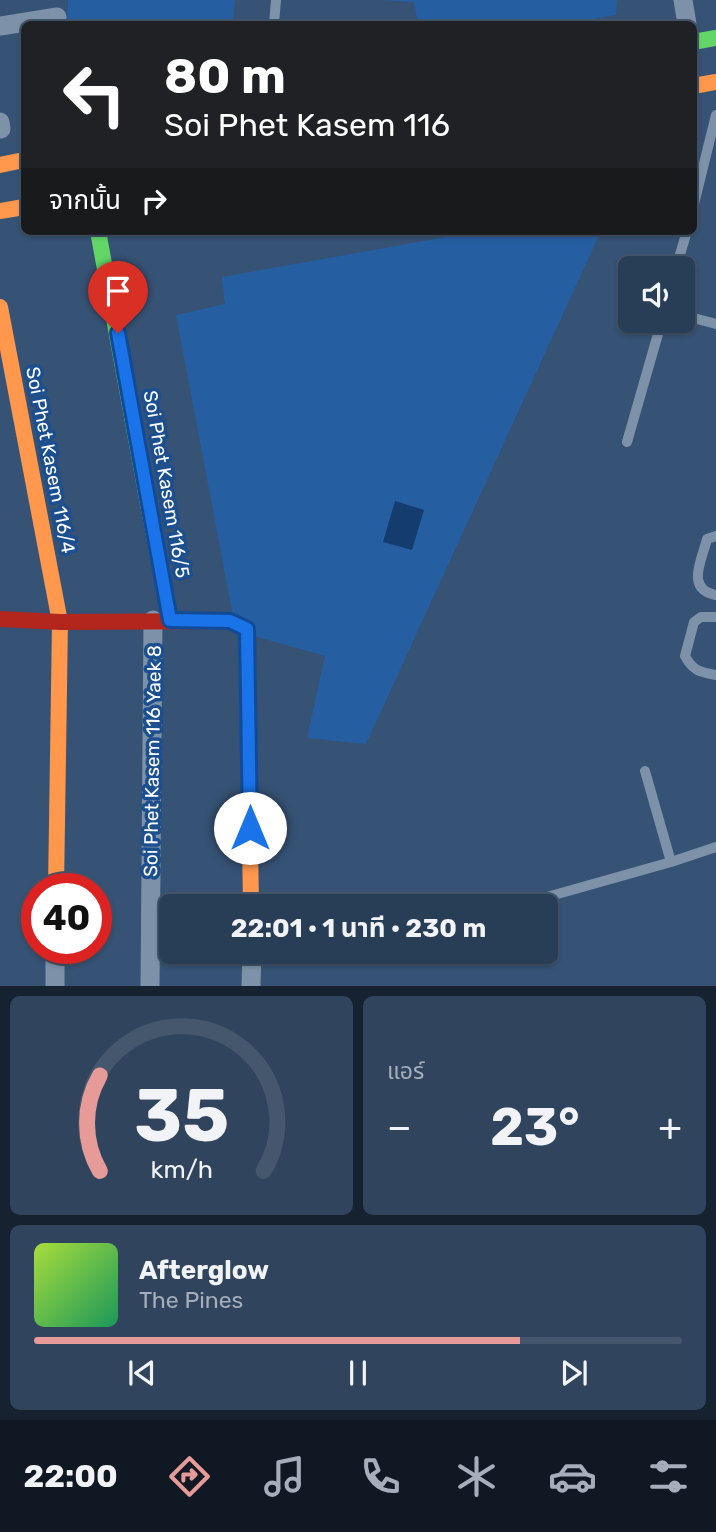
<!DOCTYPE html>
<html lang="th">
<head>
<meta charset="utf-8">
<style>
	body { margin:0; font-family:Rubik,"Noto Sans Thai",sans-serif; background:#30455d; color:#f1f3f6; height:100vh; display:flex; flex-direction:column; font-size:26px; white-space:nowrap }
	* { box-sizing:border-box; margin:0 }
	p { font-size:23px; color:#a5aeba }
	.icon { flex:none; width:38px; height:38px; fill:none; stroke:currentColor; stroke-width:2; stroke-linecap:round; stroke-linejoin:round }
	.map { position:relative; height:986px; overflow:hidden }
	.side { display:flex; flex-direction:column; gap:10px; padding:10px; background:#162230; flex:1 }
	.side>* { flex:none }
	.top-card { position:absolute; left:21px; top:21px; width:676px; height:214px; border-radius:10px; box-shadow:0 2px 5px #0004,0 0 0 2px #44576d; background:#202124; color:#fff; overflow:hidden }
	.buttons { position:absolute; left:618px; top:256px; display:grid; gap:14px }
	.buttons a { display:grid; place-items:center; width:77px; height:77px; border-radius:10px; background:#283e57; box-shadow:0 2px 5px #0004,0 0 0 2px #44576d; font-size:35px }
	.speed { position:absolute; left:21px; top:873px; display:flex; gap:14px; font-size:35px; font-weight:700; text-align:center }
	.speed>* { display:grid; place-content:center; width:91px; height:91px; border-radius:50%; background:#283e57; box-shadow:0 2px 5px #0004,0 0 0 2px #44576d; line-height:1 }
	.speed .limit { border:10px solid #d22; background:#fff; color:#111 }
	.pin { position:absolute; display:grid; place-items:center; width:60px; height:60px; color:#fff; margin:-72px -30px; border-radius:50% 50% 50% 0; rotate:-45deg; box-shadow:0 0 7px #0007 }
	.pin .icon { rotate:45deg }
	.me { position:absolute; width:77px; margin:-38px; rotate:0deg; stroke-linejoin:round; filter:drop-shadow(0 0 5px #0008) }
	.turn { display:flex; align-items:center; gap:24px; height:147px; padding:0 28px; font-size:32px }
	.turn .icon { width:91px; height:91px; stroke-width:2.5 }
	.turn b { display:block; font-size:49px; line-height:60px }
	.then { display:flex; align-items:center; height:66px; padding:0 28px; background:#0003; gap:14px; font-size:26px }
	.big { font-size:52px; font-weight:700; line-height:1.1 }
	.side .card { flex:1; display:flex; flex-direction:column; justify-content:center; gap:10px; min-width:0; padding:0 24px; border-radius:10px; background:#30455d }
	.side .dial { align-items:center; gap:0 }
	.dial svg { height:182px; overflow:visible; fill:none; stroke:#44576d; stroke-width:7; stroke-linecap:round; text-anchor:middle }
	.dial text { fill:#f1f3f6; stroke:none }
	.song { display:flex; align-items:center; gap:21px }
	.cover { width:84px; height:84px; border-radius:10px; background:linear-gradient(135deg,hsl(80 70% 55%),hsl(150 70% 35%)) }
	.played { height:7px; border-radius:4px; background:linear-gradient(90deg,#e69b98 75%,#44576d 75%) }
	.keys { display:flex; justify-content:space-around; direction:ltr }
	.heat { display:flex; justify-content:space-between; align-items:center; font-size:38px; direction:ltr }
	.side .tiles { flex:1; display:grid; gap:10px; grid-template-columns:1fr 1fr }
	.card:last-child { grid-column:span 2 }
	.trip { position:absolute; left:159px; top:894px; width:399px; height:70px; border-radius:10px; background:#283e57; box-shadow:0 2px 5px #0004,0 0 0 2px #44576d; font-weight:700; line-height:70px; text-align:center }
	.tab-bar { display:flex; height:112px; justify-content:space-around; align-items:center; background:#101923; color:#a5aeba }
	.tab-bar .icon { width:49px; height:49px }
	.tab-bar .on { color:#e69b98 }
	.tab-bar b { font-size:32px; color:#f1f3f6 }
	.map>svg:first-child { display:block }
	.green { fill:#265fa1 }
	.water { fill:#153c6e }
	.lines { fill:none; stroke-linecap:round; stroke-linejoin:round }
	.lane { stroke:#7d92a8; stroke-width:10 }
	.street { stroke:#7d92a8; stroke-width:19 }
	.fast { stroke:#63d668; stroke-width:16 }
	.slow { stroke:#ff974d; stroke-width:16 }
	.jam { stroke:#b3261e; stroke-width:16 }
	.route-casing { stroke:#114b97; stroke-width:18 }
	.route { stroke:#1a73e8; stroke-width:12 }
	.labels { text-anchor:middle; stroke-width:7; stroke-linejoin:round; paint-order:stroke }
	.street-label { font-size:19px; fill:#fff; stroke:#1b4f8f }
</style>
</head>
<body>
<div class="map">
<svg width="716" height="986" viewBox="0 0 716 986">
	<rect width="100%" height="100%" fill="#365274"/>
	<path class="green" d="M68 0H235L233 24H67Z
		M381 0H617L616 15 563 24H418L414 2Z
		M480 231H601L366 744 307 738 325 656 254 636 232 611 176 315 225 304 222 277Z"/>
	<path class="water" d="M395 501 424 510 412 550 383 542Z"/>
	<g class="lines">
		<path class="lane" d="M274 24 276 0
			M693 208 716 115
			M676 268 687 231
			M682 315 716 324
			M627 442 662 320
			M716 536 707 539C702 560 685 589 716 595
			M716 617H701L694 622 685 656C693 671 700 672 716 675
			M645 771 671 862
			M515 906 671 862 716 847
			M252 956H322L338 952"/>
		<path class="street" d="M683 0 687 24
			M0 26 57 17
			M0 122 1 129
			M55 986V948
			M150 986 153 620
			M251 986 252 952"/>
		<path class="fast" d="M693 42 716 38
			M98 231 148 504"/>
		<path class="slow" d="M693 86 716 82
			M0 165 24 160
			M0 211 24 207
			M0 307 60 622 56 889
			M148 504 170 620
			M247 646 251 906"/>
		<path class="jam" d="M0 619 60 622 230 621 247 629V646"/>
	</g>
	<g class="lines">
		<defs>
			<path id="route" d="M118 333 170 620 230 621 247 629 250 828"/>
		</defs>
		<use href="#route" class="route-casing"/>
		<use href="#route" class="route"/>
	</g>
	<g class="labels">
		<g class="street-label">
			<text transform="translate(51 460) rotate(79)" y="7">Soi Phet Kasem 116/4</text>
			<text transform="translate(167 484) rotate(80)" y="7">Soi Phet Kasem 116/5</text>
			<text transform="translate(152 761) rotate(-89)" y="7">Soi Phet Kasem 116 Yaek 8</text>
		</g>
	</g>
</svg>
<div class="buttons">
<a><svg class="icon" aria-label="sound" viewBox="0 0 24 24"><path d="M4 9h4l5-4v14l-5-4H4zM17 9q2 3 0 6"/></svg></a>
</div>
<div class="speed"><div class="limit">40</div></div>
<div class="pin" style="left:118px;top:333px;background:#d93025"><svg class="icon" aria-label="arrive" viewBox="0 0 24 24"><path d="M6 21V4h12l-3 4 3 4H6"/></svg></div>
<svg class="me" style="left:250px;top:828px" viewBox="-20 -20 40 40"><circle r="19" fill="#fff"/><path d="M0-13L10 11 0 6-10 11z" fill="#1a73e8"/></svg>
<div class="trip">22:01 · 1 นาที · 230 m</div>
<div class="top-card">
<div class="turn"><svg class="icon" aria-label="left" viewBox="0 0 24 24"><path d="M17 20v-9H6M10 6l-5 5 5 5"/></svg><div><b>80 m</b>Soi Phet Kasem 116</div></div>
<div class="then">จากนั้น<svg class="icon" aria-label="right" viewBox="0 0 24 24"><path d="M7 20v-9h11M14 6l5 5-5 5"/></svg></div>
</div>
</div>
<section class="side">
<div class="tiles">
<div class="card dial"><svg viewBox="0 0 100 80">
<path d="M14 69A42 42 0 1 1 86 69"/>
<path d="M14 69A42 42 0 0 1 14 27" stroke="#e69b98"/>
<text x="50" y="56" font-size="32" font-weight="700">35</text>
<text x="50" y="72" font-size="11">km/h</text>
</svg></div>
<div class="card"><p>แอร์</p>
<div class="heat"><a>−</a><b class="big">23°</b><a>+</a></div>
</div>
<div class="card">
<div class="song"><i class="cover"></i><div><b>Afterglow</b><p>The Pines</p></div></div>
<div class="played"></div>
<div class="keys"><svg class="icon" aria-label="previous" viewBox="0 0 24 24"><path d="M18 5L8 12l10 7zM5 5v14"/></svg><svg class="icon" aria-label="pause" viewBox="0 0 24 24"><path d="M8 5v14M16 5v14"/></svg><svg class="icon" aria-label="next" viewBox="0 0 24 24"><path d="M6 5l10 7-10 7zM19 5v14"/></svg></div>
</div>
</div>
</section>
<nav class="tab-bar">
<b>22:00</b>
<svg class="icon on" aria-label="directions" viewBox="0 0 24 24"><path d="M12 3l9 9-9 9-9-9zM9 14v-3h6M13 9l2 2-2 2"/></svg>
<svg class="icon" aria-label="music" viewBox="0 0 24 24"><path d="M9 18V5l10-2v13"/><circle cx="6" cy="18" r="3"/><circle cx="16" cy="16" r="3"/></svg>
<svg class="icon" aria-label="phone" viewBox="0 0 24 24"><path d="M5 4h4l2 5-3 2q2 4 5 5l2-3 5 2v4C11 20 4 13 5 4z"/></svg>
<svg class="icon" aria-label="climate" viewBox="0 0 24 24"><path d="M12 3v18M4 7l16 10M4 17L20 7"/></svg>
<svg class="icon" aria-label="car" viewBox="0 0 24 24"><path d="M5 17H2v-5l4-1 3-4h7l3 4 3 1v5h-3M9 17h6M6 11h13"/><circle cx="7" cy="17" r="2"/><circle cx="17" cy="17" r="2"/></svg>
<svg class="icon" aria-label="filters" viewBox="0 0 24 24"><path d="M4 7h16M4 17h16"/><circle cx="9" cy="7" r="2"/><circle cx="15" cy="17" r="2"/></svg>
</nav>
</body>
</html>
